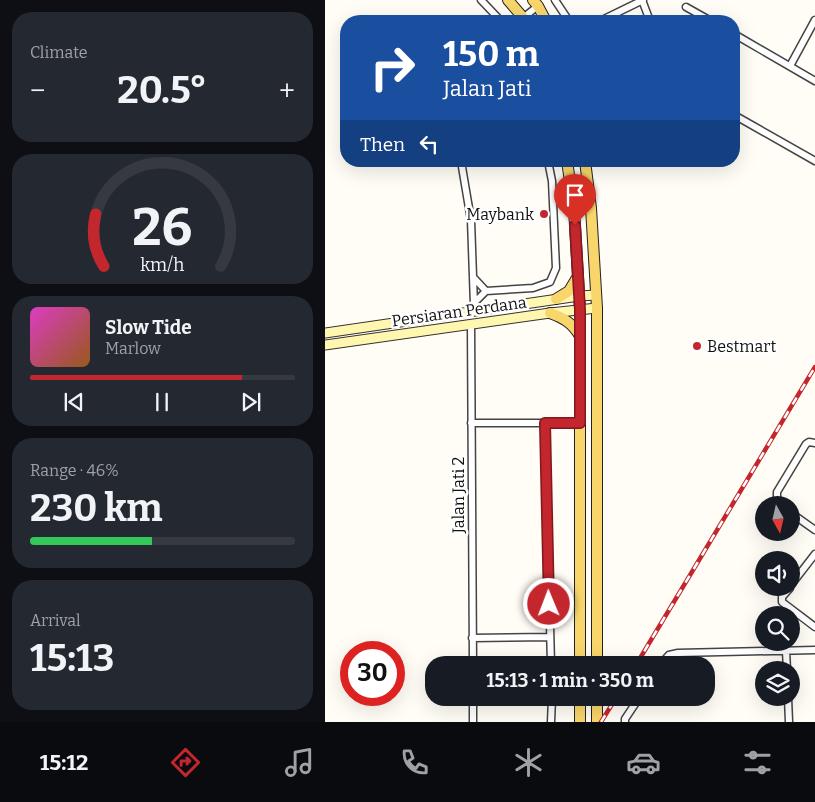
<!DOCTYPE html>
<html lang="en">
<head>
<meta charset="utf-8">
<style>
	body { margin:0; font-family:Bitter,serif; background:#242831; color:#f1f3f6; height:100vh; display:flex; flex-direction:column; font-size:19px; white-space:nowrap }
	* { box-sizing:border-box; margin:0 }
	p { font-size:16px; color:#9ea1a6 }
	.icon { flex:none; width:28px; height:28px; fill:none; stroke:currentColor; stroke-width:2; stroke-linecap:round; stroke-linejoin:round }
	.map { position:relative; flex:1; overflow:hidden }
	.details { display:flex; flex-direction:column; gap:12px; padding:12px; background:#0d0f14; width:325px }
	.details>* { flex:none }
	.top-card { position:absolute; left:15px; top:15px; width:400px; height:152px; border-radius:20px; box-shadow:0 5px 20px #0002; background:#1a4fa0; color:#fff; overflow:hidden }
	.needle { width:32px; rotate:172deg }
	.tools { position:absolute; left:430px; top:496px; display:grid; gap:10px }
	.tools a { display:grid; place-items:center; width:45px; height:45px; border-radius:50%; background:#171b24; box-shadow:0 5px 20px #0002; font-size:25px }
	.speed { position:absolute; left:15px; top:641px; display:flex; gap:10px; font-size:25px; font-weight:700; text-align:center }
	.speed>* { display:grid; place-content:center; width:65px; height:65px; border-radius:50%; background:#171b24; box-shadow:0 5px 20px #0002; line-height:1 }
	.speed .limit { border:8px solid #d22; background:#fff; color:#111 }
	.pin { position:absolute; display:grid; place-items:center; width:42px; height:42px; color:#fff; margin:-51px -21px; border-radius:50% 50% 50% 0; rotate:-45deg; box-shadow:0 0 5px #0007 }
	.pin .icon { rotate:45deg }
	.me { position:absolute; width:55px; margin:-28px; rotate:359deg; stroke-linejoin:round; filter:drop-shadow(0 0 4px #0008) }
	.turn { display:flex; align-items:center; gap:18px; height:105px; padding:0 20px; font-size:22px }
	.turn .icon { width:65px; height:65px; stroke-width:2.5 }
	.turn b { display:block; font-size:35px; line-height:42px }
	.then { display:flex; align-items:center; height:48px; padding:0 20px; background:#0003; gap:10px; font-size:19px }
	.big { font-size:38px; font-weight:700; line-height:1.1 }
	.details .widget { flex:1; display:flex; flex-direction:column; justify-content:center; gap:8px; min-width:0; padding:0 18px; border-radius:20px; background:#242831 }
	.details .dial { align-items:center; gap:0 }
	.dial svg { height:130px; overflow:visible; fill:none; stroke:#363941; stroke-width:7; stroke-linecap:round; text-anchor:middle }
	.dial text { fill:#f1f3f6; stroke:none }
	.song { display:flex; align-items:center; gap:15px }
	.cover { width:60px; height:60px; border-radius:8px; background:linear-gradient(135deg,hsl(310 70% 55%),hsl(30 70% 35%)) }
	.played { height:5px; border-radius:2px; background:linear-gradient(90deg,#c4262e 80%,#363941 80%) }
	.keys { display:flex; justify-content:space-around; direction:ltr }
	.heat { display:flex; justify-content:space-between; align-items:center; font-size:28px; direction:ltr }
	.charge { height:8px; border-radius:4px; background:linear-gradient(90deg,#34c759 46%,#363941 0) }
	.trip { position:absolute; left:100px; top:656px; width:290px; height:50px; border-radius:20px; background:#171b24; box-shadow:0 5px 20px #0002; font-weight:700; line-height:50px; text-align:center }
	.tabs { display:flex; height:80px; justify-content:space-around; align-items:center; background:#090b0e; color:#9ea1a6 }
	.tabs .icon { width:35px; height:35px }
	.tabs .current { color:#c4262e }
	.tabs b { font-size:22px; color:#f1f3f6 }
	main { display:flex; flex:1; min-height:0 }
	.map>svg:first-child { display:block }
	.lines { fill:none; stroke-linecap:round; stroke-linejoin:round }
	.minor-casing { stroke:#444; stroke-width:9 }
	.secondary-casing { stroke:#333; stroke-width:11 }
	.primary-casing { stroke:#222; stroke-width:12 }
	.minor { stroke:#fff; stroke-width:6 }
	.secondary { stroke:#fff6b0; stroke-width:9 }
	.primary { stroke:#f9d66b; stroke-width:10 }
	.rail-casing { stroke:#c4262e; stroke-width:4.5 }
	.rail { stroke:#fff; stroke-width:2.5; stroke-dasharray:8; stroke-linecap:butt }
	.route-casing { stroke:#7f191e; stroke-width:12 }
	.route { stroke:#c4262e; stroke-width:9 }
	.poi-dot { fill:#c4262e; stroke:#fff; stroke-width:2 }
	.labels { text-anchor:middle; stroke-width:5; stroke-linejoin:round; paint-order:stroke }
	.poi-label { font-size:16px; fill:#111; stroke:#fff; text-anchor:end }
	.street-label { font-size:16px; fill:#111; stroke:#fff }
</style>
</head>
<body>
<main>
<section class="details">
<div class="widget"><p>Climate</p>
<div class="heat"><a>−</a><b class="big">20.5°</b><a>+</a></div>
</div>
<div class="widget dial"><svg viewBox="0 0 100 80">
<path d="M14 69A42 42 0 1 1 86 69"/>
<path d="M14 69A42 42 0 0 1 9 37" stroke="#c4262e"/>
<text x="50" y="56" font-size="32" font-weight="700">26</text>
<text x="50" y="72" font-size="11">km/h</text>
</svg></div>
<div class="widget">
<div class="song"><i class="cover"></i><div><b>Slow Tide</b><p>Marlow</p></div></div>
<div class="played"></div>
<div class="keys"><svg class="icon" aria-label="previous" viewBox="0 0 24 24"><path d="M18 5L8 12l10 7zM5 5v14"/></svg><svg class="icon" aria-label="pause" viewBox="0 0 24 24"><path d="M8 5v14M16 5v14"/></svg><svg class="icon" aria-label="next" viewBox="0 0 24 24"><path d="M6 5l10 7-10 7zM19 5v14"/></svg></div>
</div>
<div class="widget"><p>Range · 46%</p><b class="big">230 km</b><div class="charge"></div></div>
<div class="widget"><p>Arrival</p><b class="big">15:13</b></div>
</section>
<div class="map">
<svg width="490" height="722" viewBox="0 0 490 722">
	<rect width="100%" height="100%" fill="#fffdf5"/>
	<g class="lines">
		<defs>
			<path id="minor" d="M156 0 176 21
				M230 0 244 21
				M317 0 325 21
				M361 7 386 21
				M194 21 213 6
				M275 21 318 0
				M409 34 490 81
				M465 66 490 20
				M409 115 490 161
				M136 161 146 220 149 305
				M148 277 161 291
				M149 303 161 291 208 288 225 282 231 268 227 181 223 161
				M146 324 148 665
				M146 423H255
				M220 423 226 665
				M456 505 452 498V492L481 444 484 442 490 443
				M466 513 490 530
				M466 585 490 554
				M465 588 457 597V602L490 627
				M147 638 225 637
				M461 651 462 670
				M335 665 344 655 353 653 490 650
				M148 698V722
				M463 698 464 722
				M226 722 227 698
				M300 722V719L314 698"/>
			<path id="secondary" d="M0 333 254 296 271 295
				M0 345 225 313 272 308"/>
			<path id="primary" d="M183 0 201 21
				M208 0 213 6 221 21
				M242 161 249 209 255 310V665
				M260 161 266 208 272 308V665
				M231 299 244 291 253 276
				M225 313C239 318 247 323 255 336
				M255 722V698
				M272 722V698"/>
		</defs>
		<use href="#minor" class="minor-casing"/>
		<use href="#secondary" class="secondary-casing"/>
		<use href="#primary" class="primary-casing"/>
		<use href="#minor" class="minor"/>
		<use href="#secondary" class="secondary"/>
		<use href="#primary" class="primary"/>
		<defs>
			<path id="rail" d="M311 665 490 367
				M276 722 291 698"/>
		</defs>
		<use href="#rail" class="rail-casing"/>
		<use href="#rail" class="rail"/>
	</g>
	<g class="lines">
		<defs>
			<path id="route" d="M224 604 220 423H255V310L250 225"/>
		</defs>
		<use href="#route" class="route-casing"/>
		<use href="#route" class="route"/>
	</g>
	<g class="poi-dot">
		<circle cx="219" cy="214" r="5"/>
		<circle cx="372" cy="346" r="5"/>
	</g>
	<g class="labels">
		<g class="poi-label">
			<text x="209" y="220">Maybank</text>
			<text x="382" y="352" text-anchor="start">Bestmart</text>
		</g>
		<g class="street-label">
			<text transform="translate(134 311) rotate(-8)" y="6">Persiaran Perdana</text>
			<text transform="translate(133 495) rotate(-90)" y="6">Jalan Jati 2</text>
		</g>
	</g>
</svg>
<div class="tools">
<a><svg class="needle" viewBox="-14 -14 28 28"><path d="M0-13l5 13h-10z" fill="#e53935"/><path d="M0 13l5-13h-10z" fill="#9ea1a6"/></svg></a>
<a><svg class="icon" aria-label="sound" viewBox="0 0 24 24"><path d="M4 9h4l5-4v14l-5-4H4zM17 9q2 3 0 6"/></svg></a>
<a><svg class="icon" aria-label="search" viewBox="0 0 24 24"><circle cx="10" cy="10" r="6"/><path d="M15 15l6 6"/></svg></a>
<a><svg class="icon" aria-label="layers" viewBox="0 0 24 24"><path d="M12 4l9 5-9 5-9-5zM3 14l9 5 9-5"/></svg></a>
</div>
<div class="speed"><div class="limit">30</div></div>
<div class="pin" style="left:250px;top:225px;background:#d93025"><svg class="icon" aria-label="arrive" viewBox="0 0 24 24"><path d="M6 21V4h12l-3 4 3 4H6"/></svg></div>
<svg class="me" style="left:224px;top:604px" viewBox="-20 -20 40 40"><circle r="17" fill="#c4262e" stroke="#fff" stroke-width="3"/><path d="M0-11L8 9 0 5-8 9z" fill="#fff"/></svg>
<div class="trip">15:13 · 1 min · 350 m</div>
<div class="top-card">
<div class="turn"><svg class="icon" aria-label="right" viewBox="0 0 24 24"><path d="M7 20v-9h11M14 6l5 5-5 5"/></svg><div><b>150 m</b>Jalan Jati</div></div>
<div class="then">Then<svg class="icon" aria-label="left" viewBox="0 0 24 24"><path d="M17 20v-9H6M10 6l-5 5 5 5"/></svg></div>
</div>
</div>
</main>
<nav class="tabs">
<b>15:12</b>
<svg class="icon current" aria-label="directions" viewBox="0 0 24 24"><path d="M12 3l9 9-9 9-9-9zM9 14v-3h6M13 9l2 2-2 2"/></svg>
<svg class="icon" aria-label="music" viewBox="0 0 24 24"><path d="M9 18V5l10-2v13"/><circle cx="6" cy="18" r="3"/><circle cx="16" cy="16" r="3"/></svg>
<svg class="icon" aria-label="phone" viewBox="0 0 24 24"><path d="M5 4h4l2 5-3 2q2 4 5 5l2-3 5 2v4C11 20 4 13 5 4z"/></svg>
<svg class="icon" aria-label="climate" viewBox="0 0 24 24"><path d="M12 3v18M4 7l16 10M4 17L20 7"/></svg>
<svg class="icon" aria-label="car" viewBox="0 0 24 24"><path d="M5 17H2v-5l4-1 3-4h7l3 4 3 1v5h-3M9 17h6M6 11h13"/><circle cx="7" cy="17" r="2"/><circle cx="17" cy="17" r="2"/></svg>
<svg class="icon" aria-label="filters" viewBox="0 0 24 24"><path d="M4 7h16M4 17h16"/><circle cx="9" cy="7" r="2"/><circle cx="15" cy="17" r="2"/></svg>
</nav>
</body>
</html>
